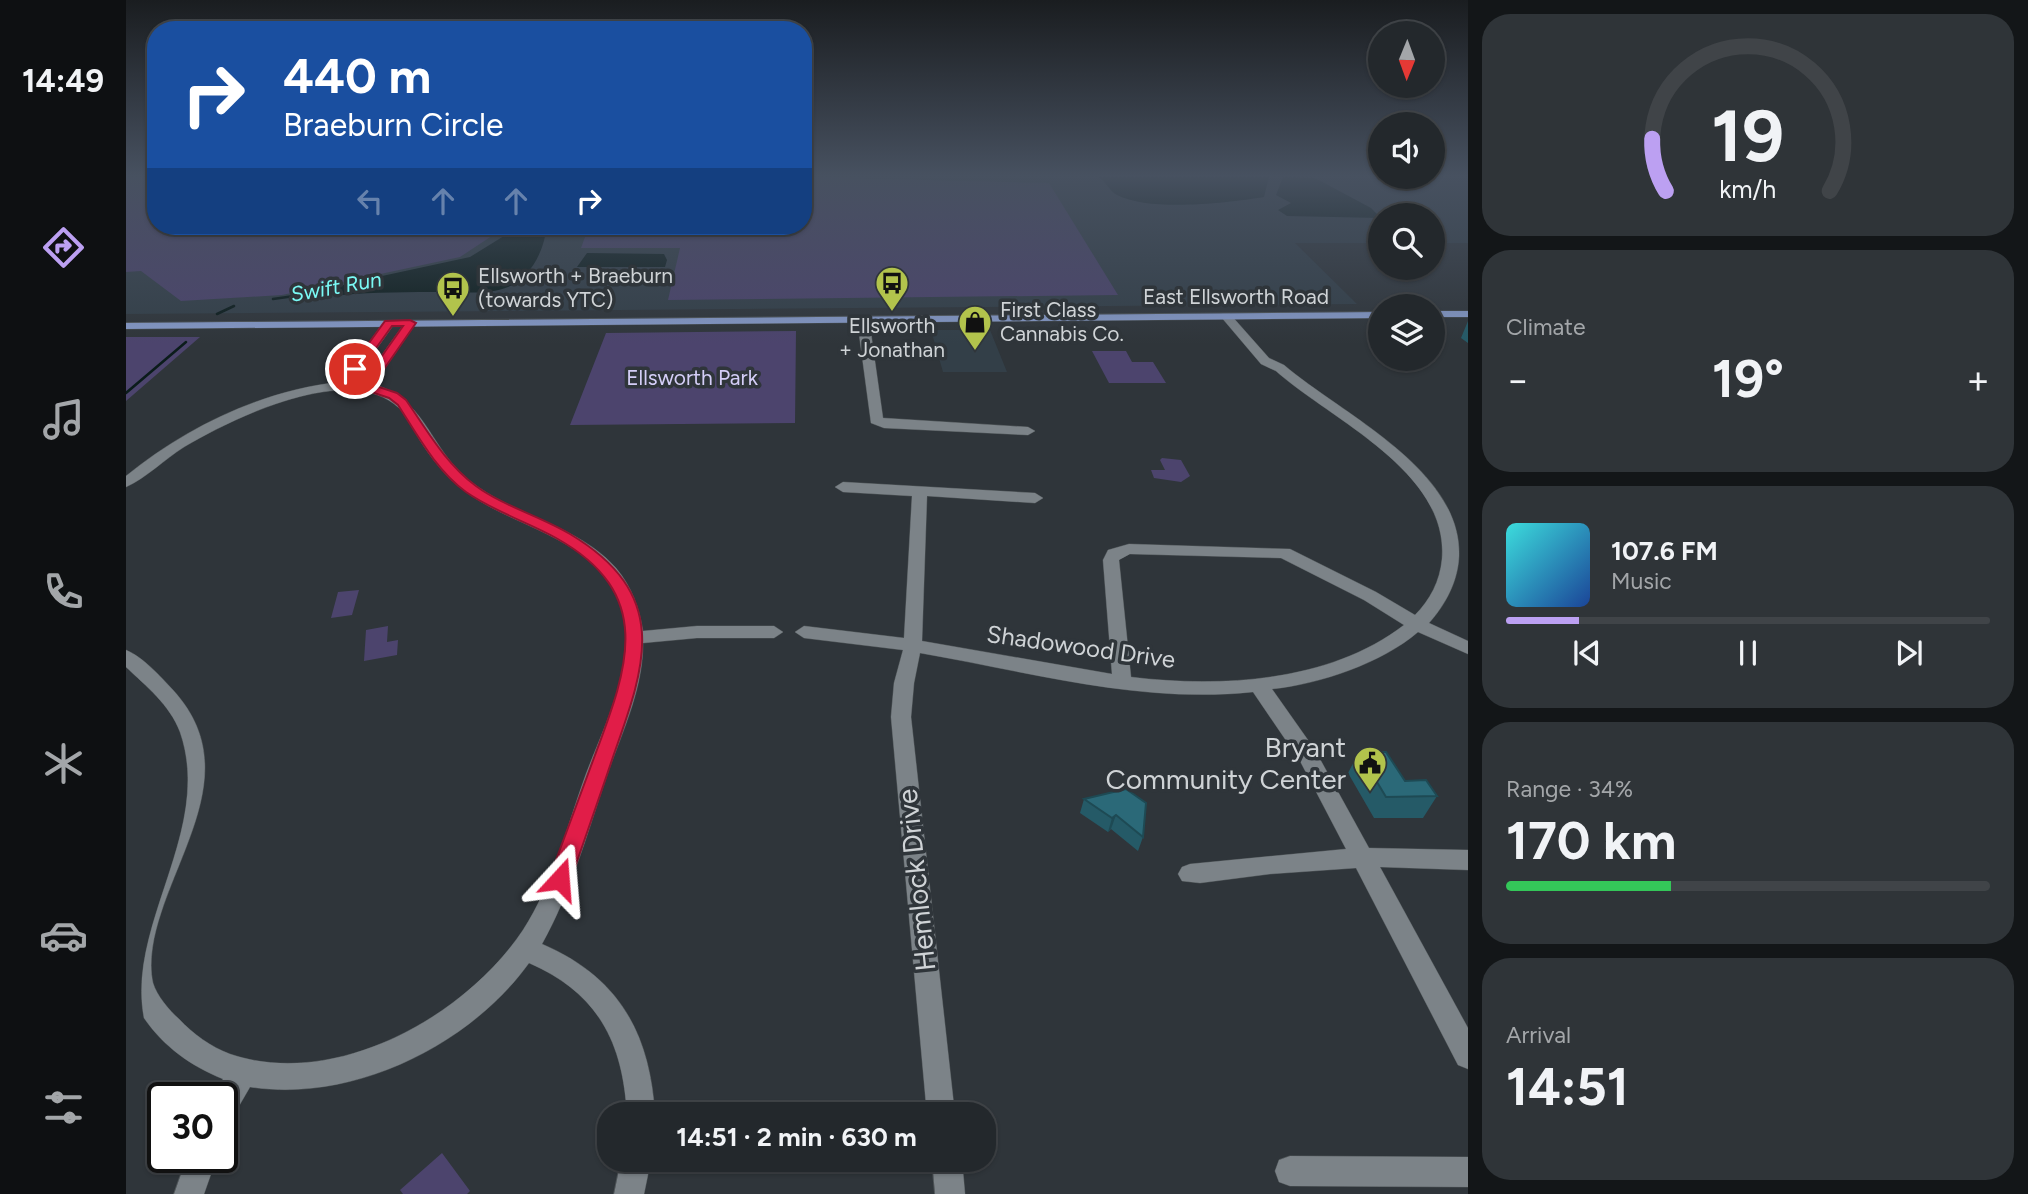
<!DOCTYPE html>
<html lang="en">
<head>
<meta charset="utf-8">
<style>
	body { margin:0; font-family:Figtree,sans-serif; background:#2f3438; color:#f1f3f6; height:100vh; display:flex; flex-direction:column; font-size:26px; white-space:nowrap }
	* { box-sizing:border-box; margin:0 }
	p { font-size:23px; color:#a3a6a9 }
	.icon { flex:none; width:38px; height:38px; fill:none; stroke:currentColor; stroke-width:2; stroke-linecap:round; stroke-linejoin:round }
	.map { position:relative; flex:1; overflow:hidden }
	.panel { display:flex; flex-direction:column; gap:14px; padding:14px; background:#131618; width:560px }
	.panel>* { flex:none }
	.guide { position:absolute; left:21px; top:21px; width:665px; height:214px; border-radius:28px; box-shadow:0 2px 5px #0004,0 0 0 2px #404448; background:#1a4fa0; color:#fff; overflow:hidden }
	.needle { width:46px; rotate:181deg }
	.buttons { position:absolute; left:1242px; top:21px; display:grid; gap:14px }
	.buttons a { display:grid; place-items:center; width:77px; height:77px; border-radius:50%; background:#23282c; box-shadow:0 2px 5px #0004,0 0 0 2px #404448; font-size:35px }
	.speed { position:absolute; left:21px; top:1082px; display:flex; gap:14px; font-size:35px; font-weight:700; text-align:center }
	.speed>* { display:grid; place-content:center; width:91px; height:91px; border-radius:50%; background:#23282c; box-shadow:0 2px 5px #0004,0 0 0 2px #404448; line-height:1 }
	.speed .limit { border:4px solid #111; border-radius:10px; background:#fff; color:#111 }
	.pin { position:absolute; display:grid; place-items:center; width:60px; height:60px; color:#fff; margin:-30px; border:4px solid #fff; border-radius:50%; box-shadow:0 2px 7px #0007 }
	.me { position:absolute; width:77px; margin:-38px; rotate:19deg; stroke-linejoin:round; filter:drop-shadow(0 0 5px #0008) }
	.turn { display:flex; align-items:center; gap:24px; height:147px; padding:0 21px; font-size:32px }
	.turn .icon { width:91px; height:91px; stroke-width:2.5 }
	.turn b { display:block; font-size:49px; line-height:60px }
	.lanes { display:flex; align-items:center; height:66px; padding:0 21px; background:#0003; justify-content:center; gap:35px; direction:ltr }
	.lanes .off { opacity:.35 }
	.big { font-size:52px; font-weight:700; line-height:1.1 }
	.panel .widget { flex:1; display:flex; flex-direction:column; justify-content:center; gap:10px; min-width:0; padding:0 24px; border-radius:28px; background:#2f3438 }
	.panel .dial { align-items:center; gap:0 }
	.dial svg { height:182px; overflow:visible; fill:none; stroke:#404448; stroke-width:7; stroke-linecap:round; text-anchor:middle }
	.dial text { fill:#f1f3f6; stroke:none }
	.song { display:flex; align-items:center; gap:21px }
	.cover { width:84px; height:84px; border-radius:10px; background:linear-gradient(135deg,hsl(180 70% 55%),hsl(220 70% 35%)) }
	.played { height:7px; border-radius:4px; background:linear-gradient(90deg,#bca0f2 15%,#404448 15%) }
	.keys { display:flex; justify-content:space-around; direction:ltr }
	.heat { display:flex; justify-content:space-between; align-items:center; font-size:38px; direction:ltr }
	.charge { height:10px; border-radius:5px; background:linear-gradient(90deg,#34c759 34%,#404448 0) }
	.trip { position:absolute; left:471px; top:1102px; width:399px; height:70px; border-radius:28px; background:#23282c; box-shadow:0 2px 5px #0004,0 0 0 2px #404448; font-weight:700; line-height:70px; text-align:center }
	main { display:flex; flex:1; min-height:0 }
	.menu { display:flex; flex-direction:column; width:126px; justify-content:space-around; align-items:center; background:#0e1012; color:#a3a6a9 }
	.menu .icon { width:49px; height:49px }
	.menu .current { color:#bca0f2 }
	.menu b { font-size:32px; color:#f1f3f6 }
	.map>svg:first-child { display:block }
	.built { fill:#333f48 }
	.green { fill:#4c446d }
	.water { fill:#0b1c1b }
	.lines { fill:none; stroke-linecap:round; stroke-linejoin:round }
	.stream { stroke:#0b1c1b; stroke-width:2.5 }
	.minor-casing { stroke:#4e5457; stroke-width:1 }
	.major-casing { stroke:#4e5457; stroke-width:1 }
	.minor { fill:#7c8388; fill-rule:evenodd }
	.major { fill:#869ac8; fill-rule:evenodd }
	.wall { fill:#255a67 }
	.shaded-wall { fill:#1e4a54 }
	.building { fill:#2b6978; stroke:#1e4a54; stroke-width:2 }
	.route { fill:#e11d48; stroke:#92132f; stroke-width:2 }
	.labels { text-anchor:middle; stroke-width:7; stroke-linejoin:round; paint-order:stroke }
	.far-poi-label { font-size:21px; fill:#cfd3d6; stroke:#2f353a; text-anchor:start }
	.far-water-label { font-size:21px; font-style:italic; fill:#7afaf5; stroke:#2f353a }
	.far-street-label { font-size:21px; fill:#cfd3d6; stroke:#2f353a }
	.far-park-label { font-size:21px; fill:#d4cef7; stroke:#2f353a }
	.street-label { font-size:24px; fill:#cfd3d6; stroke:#2f353a }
	.near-poi-label { font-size:28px; fill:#cfd3d6; stroke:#2f353a; text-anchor:end }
	.near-street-label { font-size:28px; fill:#cfd3d6; stroke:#2f353a }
</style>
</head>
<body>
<main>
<nav class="menu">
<b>14:49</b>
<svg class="icon current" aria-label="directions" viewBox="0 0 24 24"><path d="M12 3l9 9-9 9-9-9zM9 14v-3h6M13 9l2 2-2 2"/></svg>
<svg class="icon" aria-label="music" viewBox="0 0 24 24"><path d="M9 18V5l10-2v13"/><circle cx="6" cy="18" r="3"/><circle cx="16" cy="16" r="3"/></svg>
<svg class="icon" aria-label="phone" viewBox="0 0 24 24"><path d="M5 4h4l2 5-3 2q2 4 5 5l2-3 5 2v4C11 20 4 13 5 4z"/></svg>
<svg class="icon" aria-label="climate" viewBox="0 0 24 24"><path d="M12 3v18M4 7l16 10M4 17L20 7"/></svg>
<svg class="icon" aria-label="car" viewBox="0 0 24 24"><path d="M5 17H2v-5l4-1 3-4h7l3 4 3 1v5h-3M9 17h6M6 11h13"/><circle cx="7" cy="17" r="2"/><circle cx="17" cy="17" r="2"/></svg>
<svg class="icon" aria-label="filters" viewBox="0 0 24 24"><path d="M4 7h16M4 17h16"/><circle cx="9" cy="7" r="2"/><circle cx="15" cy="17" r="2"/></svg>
</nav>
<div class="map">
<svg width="1342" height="1194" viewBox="0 0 1342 1194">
	<rect width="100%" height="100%" fill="#2f353a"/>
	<path class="built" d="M0 177H30V226H677V177H1342V243H1307V215H1255V243H1169L1231 304 0 314Z
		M805 330H864L881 372H817Z"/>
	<path class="green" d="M0 177H30V226H381L334 257 156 295 55 301 15 271 0 272Z
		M677 177 923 183 992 295 542 300 554 248H455L463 226H677Z
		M670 331 669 423 444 425 480 333Z
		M0 337H74L0 401Z
		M966 351H1000L1006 362H1027L1040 383H983Z
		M1036 458 1055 460 1064 476 1055 482 1028 478 1025 470H1039L1034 460Z
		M233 590 226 615 205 618 212 592Z
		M262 626 261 642 272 640 271 655 238 661 240 630Z
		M316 1153 344 1191 341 1194H277L274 1190Z"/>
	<path class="water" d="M972 177H1143L1138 197C1101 203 1024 212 991 195 983 191 980 181 972 177Z
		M1157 177 1189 178 1245 208 1255 218 1161 216 1152 210 1165 203 1150 195Z
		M394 226H420C420 248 404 279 382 287 363 295 338 292 318 292 283 292 249 292 215 295L206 292 219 284 344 257Z
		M461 253 538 254 541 260 539 267H451Z"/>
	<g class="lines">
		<path class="stream" d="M147 299 211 290
			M91 314 108 306
			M0 393 60 342"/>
		<defs>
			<path id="minor" d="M1096 314H1104L1143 358 1158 365C1215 414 1336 469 1333 556 1332 581 1320 604 1303 623L1342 641V654L1292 632C1256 663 1194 684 1146 689L1189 750 1243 848 1342 850V870L1254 867 1342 1028V1069L1332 1065 1230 868 1144 874 1074 883 1056 881 1052 874 1056 867 1064 864 1220 849 1174 761 1127 692C1015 704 904 672 794 653L788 683 785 717 829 1115H801L765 717 768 683 777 650 678 638 669 632 678 626 778 638 786 496 717 492 709 487 717 482 909 493 917 498 909 503 801 496 796 641 986 674 977 560 982 550 1003 544 1164 549 1250 592 1289 615C1304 600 1314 581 1316 559 1323 471 1205 420 1150 371L1135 364 1096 318ZM1004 554 1155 558 1238 600 1278 625C1204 682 1095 688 1005 677L993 560Z
				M737 316 743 319 757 418 902 427 909 431 902 435 758 428 745 423 731 319Z
				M259 321 269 323 226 383H236L280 321H288L290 323 248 384C302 402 302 447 344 481 388 516 452 525 490 568 506 587 513 608 517 631L571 626H648L657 632 648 638H571L517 643C517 691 495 734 480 778 461 834 445 892 416 944 493 977 524 1033 529 1115H501C497 1042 472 993 403 963 344 1045 227 1103 124 1087L106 1118 96 1122V1097H86L97 1079C65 1066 38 1047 18 1018 0 924 88 830 54 732 44 705 20 686 0 667V650C17 657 34 676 47 690 113 762 60 837 35 913 28 934 22 961 27 983 31 996 43 1010 53 1019 67 1034 85 1047 104 1054 209 1090 340 1016 397 930 427 884 441 826 460 774 481 718 521 645 486 587 457 538 390 526 346 496 326 483 310 465 297 445 289 433 284 418 273 408 223 361 107 418 58 447 39 459 20 478 0 487V476C60 427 137 390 214 382Z
				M1164 1156 1342 1157V1187L1164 1186 1153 1182 1149 1171 1153 1160Z
				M61 1157H91L78 1194H48Z
				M495 1160H525L518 1194H488Z
				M806 1160H836L839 1194H809Z"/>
			<path id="major" d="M1307 311H1342V317H1307Z
				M1255 312V318L0 329V323Z"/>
		</defs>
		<use href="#minor" class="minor-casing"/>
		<use href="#major" class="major-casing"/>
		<use href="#minor" class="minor"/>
		<use href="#major" class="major"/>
	</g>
	<path class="wall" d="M1342 321V343L1335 338Z
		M1233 752 1279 781 1311 796 1297 818H1248L1222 773Z
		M1000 789 1017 837 1012 851 985 829 982 832 954 813 958 799Z"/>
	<path class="shaded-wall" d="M990 815 985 829 982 832 986 818Z"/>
	<path class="building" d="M1233 752H1260L1279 781 1300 780 1311 796 1260 797Z
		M1000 789 1020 803 1017 837 990 815 986 818 958 799Z"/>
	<linearGradient id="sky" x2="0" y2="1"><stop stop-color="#1a1d20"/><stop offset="0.51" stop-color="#475160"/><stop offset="1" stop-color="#475160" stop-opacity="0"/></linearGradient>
	<rect width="1342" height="344" fill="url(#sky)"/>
	<path class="route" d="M259 321 284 320 290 323 247 385 271 393 280 400C301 430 319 463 350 486 377 506 414 516 444 534 544 594 521 662 488 754 474 796 459 838 445 879L441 886 434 889 426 886 423 879C438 838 454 796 469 755 502 667 530 594 430 538 401 522 367 511 340 492 310 470 292 436 272 405L263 398 236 389 234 387 277 326H266L233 372H225L224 369Z"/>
	<defs>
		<symbol id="bus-pin" viewBox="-11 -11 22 30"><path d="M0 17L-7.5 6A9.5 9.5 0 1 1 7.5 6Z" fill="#b2c34c" stroke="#2f353a"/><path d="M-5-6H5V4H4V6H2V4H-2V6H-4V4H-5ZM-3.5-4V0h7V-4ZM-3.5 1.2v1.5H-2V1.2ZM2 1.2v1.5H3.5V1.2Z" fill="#111"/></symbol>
		<symbol id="shop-pin" viewBox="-11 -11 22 30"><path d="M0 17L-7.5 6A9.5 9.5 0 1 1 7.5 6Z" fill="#b2c34c" stroke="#2f353a"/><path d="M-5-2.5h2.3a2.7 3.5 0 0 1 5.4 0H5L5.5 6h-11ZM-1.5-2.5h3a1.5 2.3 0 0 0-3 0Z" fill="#111"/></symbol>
		<symbol id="civic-pin" viewBox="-11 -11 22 30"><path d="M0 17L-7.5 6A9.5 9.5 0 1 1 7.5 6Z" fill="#b2c34c" stroke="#2f353a"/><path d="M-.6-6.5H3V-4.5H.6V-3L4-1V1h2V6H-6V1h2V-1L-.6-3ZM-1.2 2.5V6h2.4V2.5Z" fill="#111"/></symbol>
	</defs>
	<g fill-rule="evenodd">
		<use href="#bus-pin" x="747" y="264" width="38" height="52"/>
		<use href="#bus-pin" x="308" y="269" width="38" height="52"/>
		<use href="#shop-pin" x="830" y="303" width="38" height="52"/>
		<use href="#civic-pin" x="1225" y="744" width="38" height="52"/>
	</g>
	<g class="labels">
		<g class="far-poi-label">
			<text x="352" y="283">Ellsworth + Braeburn<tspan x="352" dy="24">(towards YTC)</tspan></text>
			<text x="874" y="317">First Class<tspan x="874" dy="24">Cannabis Co.</tspan></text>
			<text x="766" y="333" text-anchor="middle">Ellsworth<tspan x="766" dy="24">+ Jonathan</tspan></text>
		</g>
		<g class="far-water-label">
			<text transform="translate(210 287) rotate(-10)" y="7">Swift Run</text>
		</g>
		<g class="far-street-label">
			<text x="1110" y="304">East Ellsworth Road</text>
		</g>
		<g class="far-park-label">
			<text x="566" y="385">Ellsworth Park</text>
		</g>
		<g class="street-label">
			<text transform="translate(955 647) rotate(8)" y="8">Shadowood Drive</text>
		</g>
		<g class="near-poi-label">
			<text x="1220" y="757">Bryant<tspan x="1220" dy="32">Community Center</tspan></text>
		</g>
		<g class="near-street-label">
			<text transform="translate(790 880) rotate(-96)" y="10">Hemlock Drive</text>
		</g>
	</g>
</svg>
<div class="buttons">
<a><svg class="needle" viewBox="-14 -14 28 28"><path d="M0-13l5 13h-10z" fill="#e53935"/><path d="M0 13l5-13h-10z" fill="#a3a6a9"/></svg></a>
<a><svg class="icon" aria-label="sound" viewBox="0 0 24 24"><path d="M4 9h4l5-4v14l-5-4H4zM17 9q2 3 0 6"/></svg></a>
<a><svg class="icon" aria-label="search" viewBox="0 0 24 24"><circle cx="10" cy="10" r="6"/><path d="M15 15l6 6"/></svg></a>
<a><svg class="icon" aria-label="layers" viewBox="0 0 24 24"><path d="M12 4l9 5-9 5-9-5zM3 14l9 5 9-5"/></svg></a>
</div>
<div class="speed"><div class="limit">30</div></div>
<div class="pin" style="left:229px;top:369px;background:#d93025"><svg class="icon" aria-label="arrive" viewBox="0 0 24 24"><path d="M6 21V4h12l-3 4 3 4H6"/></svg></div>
<svg class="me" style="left:434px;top:879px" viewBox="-20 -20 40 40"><path d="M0-17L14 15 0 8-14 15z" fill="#e11d48" stroke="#fff" stroke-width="4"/></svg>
<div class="trip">14:51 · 2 min · 630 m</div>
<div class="guide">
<div class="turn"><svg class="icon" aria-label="right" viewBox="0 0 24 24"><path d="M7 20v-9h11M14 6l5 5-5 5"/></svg><div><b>440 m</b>Braeburn Circle</div></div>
<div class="lanes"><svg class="icon off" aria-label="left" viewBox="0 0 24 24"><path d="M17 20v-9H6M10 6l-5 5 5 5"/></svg><svg class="icon off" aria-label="ahead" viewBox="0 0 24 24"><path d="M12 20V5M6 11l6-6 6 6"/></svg><svg class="icon off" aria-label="ahead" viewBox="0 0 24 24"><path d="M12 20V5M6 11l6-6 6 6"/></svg><svg class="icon" aria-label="right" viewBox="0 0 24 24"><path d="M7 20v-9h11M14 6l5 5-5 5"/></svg></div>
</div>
</div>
<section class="panel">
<div class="widget dial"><svg viewBox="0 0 100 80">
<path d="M14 69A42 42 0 1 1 86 69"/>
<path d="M14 69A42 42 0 0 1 8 46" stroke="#bca0f2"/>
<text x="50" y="56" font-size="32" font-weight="700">19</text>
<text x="50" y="72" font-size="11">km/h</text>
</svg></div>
<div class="widget"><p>Climate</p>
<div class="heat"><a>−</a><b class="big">19°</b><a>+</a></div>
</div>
<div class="widget">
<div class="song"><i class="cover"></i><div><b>107.6 FM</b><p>Music</p></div></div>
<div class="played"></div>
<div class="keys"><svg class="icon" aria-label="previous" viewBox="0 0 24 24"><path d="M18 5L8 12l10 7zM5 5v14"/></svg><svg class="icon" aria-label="pause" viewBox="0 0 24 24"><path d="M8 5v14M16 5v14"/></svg><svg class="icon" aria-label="next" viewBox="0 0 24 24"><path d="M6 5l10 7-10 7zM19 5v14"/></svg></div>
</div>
<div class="widget"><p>Range · 34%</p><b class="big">170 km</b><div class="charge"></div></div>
<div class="widget"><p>Arrival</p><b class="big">14:51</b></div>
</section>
</main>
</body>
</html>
